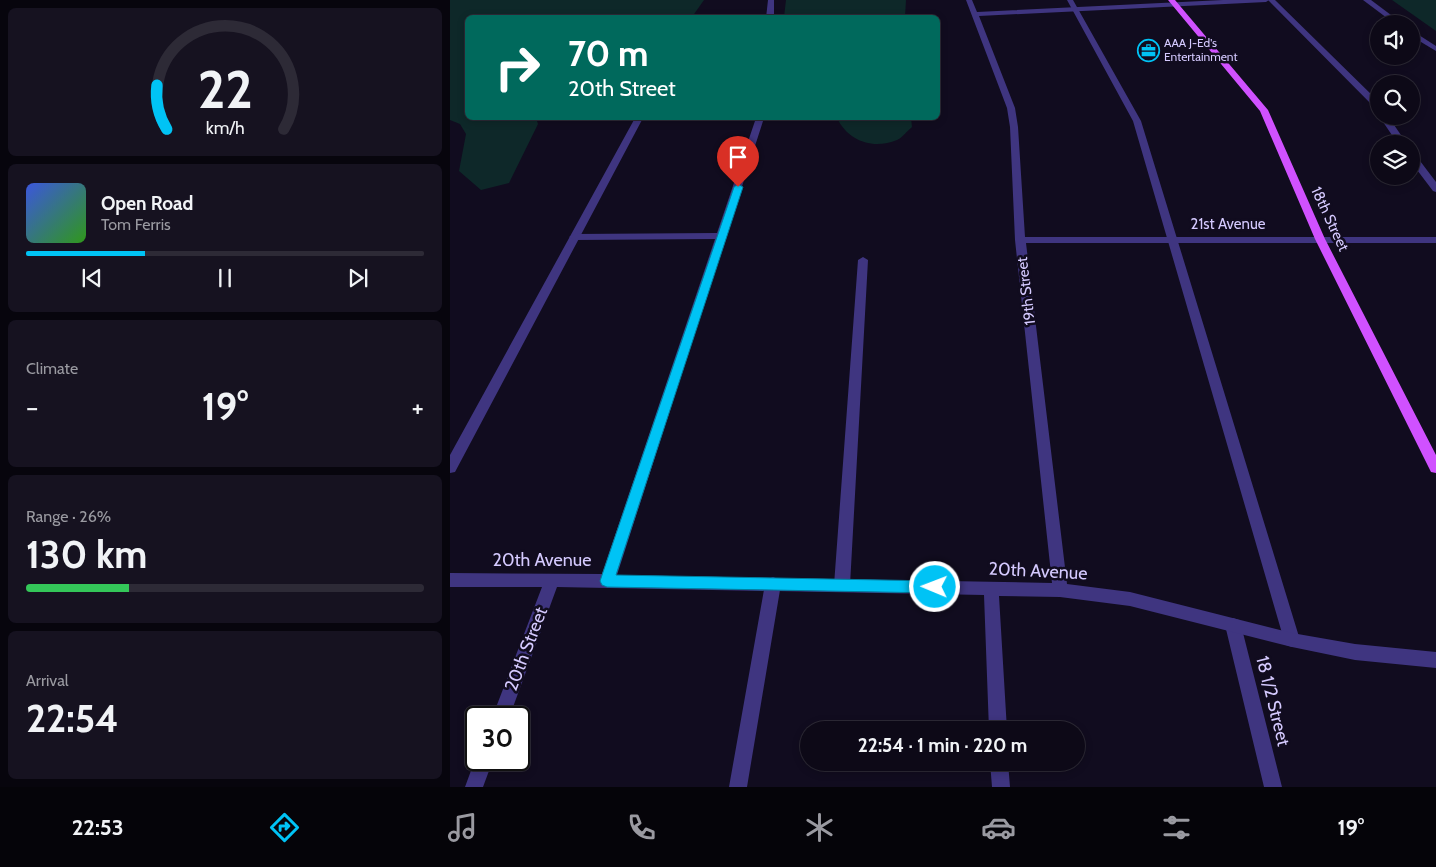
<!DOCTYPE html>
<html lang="en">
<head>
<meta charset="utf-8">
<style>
	body { margin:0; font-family:Cabin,sans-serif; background:#161220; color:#f1f3f6; height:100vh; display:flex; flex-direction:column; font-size:19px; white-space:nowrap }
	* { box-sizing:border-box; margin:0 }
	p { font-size:16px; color:#9a9aa1 }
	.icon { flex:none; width:28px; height:28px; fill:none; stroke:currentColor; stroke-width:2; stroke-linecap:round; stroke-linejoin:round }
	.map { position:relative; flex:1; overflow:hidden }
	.panel { display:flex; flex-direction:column; gap:8px; padding:8px; background:#07050d; width:450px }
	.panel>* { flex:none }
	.guide { position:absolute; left:15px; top:15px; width:475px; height:105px; border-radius:8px; box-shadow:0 2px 8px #0003,0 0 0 1px #2d2a36; background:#00695c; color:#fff; overflow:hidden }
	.tools { position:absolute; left:920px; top:15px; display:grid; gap:10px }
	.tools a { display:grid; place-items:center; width:50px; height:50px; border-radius:50%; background:#0d0917; box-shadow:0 2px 8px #0003,0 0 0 1px #2d2a36; font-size:25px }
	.speed { position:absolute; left:15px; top:706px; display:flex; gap:10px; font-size:25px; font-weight:700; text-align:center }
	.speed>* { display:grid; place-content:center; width:65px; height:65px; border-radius:50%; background:#0d0917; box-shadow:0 2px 8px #0003,0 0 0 1px #2d2a36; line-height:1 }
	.speed .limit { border:2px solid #111; border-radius:8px; background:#fff; color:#111 }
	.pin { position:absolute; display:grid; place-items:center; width:42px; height:42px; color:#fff; margin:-51px -21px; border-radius:50% 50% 50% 0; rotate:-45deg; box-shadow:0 0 5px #0007 }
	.pin .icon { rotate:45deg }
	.me { position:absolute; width:55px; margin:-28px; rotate:271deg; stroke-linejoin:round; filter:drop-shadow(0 0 4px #0008) }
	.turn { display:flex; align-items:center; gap:18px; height:105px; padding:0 20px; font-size:22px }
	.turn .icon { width:65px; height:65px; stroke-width:2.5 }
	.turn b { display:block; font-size:35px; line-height:42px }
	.big { font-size:38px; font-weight:700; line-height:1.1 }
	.panel .tile { flex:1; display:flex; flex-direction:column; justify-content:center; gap:8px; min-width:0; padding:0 18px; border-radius:8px; background:#161220 }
	.panel .dial { align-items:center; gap:0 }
	.dial svg { height:130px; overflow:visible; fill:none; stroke:#2d2a36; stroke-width:7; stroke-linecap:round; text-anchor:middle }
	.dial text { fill:#f1f3f6; stroke:none }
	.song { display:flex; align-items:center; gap:15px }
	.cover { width:60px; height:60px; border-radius:8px; background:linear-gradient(135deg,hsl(230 70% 55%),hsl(110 70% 35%)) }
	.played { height:5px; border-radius:2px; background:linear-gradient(90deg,#00c3f5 30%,#2d2a36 30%) }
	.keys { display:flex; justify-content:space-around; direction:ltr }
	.heat { display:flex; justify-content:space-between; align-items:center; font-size:28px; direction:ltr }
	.charge { height:8px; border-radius:4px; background:linear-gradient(90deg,#34c759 26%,#2d2a36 0) }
	.trip { position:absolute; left:350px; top:721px; width:285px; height:50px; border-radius:25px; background:#0d0917; box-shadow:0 2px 8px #0003,0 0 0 1px #2d2a36; font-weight:700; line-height:50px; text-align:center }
	.tabs { display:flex; height:80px; justify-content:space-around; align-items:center; background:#050409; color:#9a9aa1 }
	.tabs .icon { width:35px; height:35px }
	.tabs .active { color:#00c3f5 }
	.tabs b { font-size:22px; color:#f1f3f6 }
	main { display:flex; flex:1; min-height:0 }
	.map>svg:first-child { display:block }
	.green { fill:#0e2829 }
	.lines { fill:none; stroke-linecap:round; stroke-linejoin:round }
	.lane { fill:#3f3580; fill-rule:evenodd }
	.street { fill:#3f3580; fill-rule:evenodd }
	.primary { fill:#d051ff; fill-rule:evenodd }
	.route { fill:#00c3f5; stroke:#007f9f }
	.labels { text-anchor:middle; stroke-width:5; stroke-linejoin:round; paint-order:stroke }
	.far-poi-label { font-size:12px; fill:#d5caff; stroke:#110c1f; text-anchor:start }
	.street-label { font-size:15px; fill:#d5caff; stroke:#110c1f }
	.near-street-label { font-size:18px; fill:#d5caff; stroke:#110c1f }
</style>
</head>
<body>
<main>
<section class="panel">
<div class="tile dial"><svg viewBox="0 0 100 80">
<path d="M14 69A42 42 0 1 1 86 69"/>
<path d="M14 69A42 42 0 0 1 8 42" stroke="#00c3f5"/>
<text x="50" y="56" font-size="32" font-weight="700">22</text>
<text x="50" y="72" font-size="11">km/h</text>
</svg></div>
<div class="tile">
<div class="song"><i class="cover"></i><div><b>Open Road</b><p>Tom Ferris</p></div></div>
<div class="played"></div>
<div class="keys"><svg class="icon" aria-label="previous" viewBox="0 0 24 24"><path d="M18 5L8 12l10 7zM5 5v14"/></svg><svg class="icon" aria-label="pause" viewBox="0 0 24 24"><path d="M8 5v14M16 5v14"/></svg><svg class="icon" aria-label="next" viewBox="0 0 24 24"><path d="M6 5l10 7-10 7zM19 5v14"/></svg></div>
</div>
<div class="tile"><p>Climate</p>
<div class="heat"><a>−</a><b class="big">19°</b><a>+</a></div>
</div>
<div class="tile"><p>Range · 26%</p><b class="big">130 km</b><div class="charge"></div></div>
<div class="tile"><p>Arrival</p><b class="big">22:54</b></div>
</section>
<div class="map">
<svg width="986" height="787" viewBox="0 0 986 787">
	<rect width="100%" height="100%" fill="#110c1f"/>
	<path class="green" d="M0 0H254L242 17 18 18V118H86L88 124 59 183 31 190 9 171 16 134 10 124 0 120Z
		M336 0H456L455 17H334Z
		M942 0H986V31Z
		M387 118H461L462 127C457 131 452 138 447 140 423 150 398 141 387 118Z"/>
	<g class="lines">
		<path class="lane" d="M617 0H623L691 121 850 640 848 645 842 647 836 645 834 640 683 121Z
			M818 0H825L926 99 929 103V112Z
			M929 116H938L957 144H948Z
			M185 118H193L5 472 0 473V455Z
			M961 152 964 153 986 182V192L983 191 961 162Z
			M413 257 418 260 400 585 397 590 392 592 387 590 384 585 408 260Z
			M323 577 328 579 331 584 297 787H279L315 584 318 579Z
			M783 618 789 620 791 625 832 787H814L775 625 777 620Z"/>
		<path class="street" d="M318 0H324V18H316Z
			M516 0H522L527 12 773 0H819L816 2 529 16 565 108 568 127 575 237H986V243H576L617 584 680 592 842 633 905 644 986 652V668L905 660 842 647 680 606 610 597 549 596 557 730H539L534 595 107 587 59 718H42L92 587H0V573L152 574 265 239 124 240 119 237 124 234 267 233 306 118H314L167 575 602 583 565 240 560 127 557 108Z
			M913 0H921L953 24H945Z
			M961 30 986 46V51L961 36Z
			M26 757V760H43L33 787H15Z
			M540 762H558L560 787H542Z"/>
		<path class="primary" d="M718 0H725L818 110 875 239 986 455V473L981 472 979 468 865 239 810 111Z"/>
	</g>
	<path class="route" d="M288 184 293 187 166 575 485 581 490 583 492 587 490 591 485 593 157 587 152 585 150 581 284 187Z"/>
	<defs>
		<symbol id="office-ring" viewBox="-11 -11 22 22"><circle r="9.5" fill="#110c1f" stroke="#00c3f5" stroke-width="1.5"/><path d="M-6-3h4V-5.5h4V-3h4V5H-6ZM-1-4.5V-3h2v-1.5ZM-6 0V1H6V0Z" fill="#00c3f5"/></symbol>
	</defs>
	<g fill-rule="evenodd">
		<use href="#office-ring" x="686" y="38" width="25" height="25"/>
	</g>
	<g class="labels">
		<g class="far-poi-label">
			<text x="714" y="47">AAA J-Ed's<tspan x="714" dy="14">Entertainment</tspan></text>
		</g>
		<g class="street-label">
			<text transform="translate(880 219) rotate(65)" y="5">18th Street</text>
			<text x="778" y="229">21st Avenue</text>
			<text transform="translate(576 291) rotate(-97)" y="5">19th Street</text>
		</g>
		<g class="near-street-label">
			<text x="92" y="566">20th Avenue</text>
			<text transform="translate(588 571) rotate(3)" y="6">20th Avenue</text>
			<text transform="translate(76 649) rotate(-69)" y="6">20th Street</text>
			<text transform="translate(823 701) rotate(76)" y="6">18 1/2 Street</text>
		</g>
	</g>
</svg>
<div class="tools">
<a><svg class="icon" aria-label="sound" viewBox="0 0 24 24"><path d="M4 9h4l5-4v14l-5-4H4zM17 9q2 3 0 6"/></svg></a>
<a><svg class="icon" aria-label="search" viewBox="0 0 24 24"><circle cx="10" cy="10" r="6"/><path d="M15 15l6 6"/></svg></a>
<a><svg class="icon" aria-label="layers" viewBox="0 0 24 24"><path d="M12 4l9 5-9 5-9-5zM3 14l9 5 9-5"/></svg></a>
</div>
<div class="speed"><div class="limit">30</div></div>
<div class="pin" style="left:288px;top:187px;background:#d93025"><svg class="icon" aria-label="arrive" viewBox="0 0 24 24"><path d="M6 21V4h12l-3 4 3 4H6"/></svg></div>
<svg class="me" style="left:485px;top:587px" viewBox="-20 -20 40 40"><circle r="17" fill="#00c3f5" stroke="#fff" stroke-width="3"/><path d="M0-11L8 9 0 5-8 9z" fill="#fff"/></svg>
<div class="trip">22:54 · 1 min · 220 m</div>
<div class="guide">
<div class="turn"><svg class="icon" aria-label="right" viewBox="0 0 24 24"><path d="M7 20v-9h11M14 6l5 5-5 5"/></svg><div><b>70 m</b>20th Street</div></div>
</div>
</div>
</main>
<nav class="tabs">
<b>22:53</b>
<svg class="icon active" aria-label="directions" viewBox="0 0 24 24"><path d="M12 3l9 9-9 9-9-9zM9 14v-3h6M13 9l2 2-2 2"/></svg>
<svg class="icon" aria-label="music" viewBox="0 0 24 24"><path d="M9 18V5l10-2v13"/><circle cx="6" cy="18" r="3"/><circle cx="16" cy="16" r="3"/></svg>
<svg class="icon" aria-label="phone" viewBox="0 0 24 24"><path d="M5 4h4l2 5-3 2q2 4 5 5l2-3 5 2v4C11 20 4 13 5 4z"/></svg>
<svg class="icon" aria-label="climate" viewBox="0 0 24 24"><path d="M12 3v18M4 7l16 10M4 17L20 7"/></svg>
<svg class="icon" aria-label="car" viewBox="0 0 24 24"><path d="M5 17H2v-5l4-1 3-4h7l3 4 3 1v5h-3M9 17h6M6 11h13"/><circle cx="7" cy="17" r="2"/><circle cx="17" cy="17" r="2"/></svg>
<svg class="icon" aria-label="filters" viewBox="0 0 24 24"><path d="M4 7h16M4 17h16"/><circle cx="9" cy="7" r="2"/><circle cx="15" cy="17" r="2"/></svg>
<b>19°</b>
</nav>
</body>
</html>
